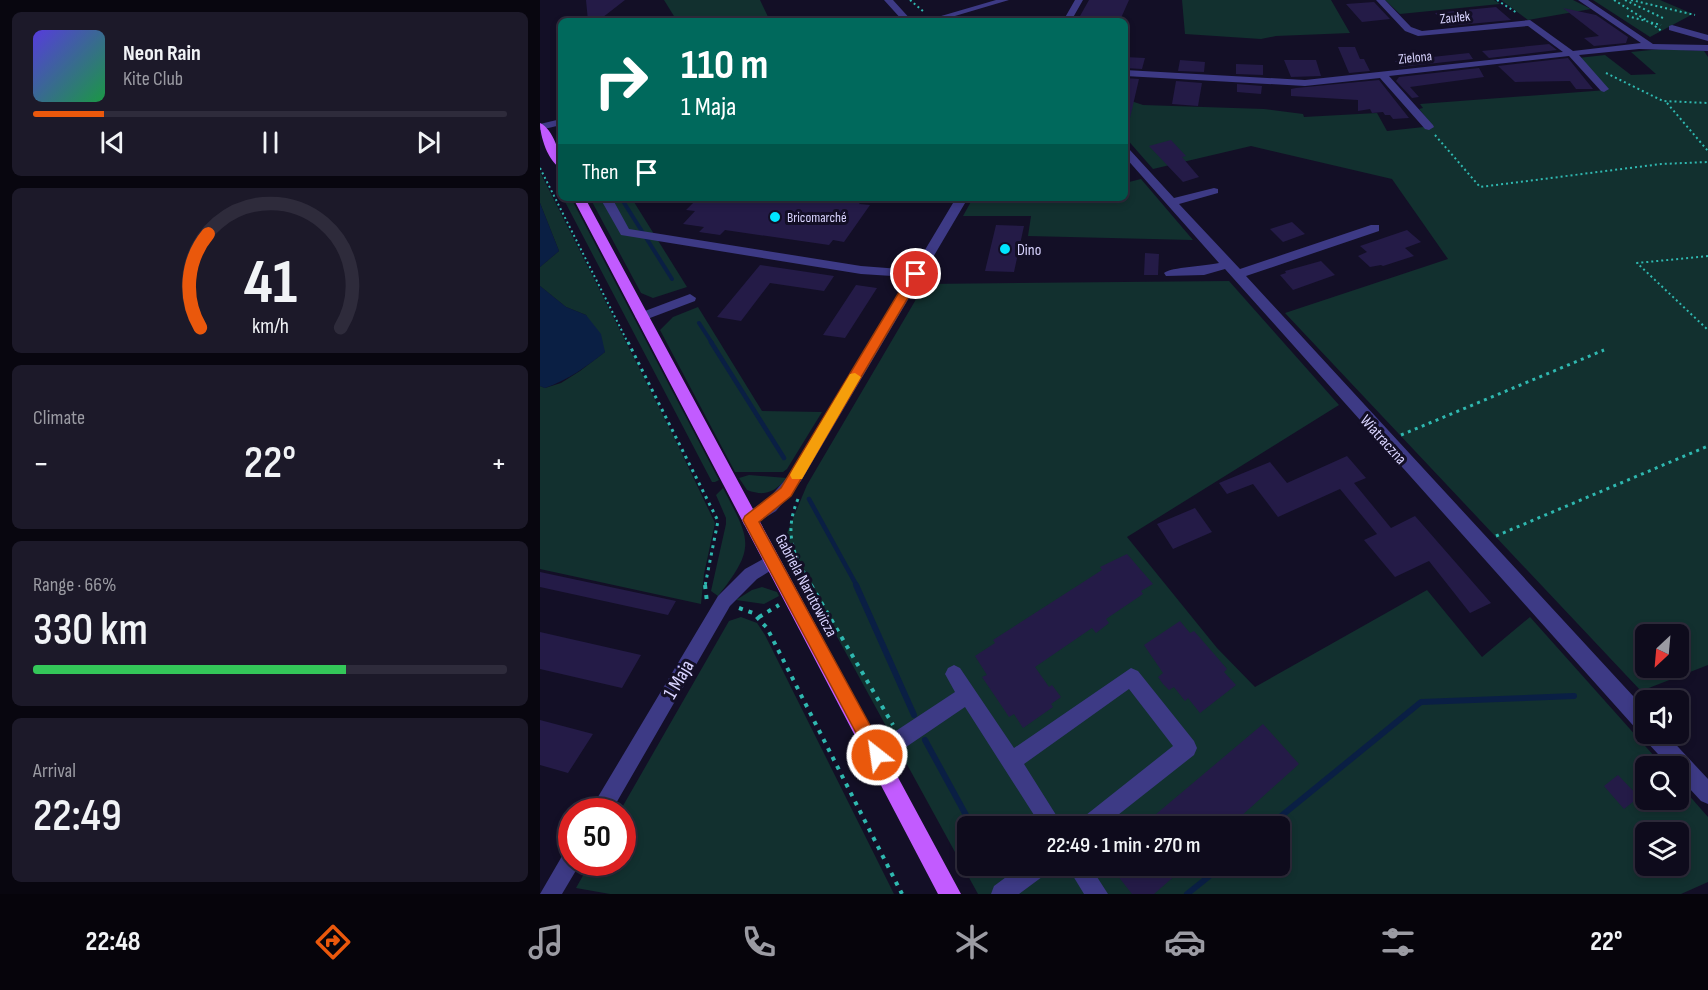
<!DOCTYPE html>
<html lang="en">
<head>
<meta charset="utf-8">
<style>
	body { margin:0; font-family:"Sofia Sans Condensed",sans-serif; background:#1c1929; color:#f1f3f6; height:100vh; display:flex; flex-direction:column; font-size:22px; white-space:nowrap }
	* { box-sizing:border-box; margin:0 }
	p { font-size:20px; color:#9b9ba3 }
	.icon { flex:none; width:33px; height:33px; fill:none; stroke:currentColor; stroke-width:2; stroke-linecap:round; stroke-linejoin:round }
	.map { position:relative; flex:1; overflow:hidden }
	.details { display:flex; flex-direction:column; gap:12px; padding:12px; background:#08060f; width:540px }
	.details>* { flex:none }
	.hud { position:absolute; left:18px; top:18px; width:570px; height:183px; border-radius:9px; box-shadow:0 3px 9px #0003,0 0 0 2px #2e2b3b; background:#00695c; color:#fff; overflow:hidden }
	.needle { width:39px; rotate:206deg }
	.fabs { position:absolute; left:1095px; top:624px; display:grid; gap:12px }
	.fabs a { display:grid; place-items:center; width:54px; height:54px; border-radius:9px; background:#0e0b1c; box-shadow:0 3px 9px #0003,0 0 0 2px #2e2b3b; font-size:30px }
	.speed { position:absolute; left:18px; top:798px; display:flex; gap:12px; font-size:30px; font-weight:700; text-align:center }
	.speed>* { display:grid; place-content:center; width:78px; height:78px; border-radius:50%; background:#0e0b1c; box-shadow:0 3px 9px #0003,0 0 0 2px #2e2b3b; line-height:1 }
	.speed .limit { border:9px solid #d22; background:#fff; color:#111 }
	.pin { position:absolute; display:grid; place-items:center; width:51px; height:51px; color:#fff; margin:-26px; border:3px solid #fff; border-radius:50%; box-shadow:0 2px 6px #0007 }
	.me { position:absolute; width:66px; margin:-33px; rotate:330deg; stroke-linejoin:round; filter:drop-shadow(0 0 4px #0008) }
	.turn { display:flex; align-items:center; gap:21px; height:126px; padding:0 24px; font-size:27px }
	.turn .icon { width:78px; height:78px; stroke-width:2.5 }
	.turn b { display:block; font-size:42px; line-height:51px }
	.then { display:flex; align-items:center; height:57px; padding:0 24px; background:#0003; gap:12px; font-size:22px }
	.big { font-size:45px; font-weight:600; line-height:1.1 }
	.details .card { flex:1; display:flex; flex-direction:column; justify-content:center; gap:9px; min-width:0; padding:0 21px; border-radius:9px; background:#1c1929 }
	.details .dial { align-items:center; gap:0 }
	.dial svg { height:156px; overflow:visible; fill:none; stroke:#2e2b3b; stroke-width:7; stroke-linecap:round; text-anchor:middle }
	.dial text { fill:#f1f3f6; stroke:none }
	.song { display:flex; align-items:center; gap:18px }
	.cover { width:72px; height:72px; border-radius:9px; background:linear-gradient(135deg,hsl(250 70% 55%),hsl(140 70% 35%)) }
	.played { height:6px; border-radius:3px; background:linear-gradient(90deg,#ea580c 15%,#2e2b3b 15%) }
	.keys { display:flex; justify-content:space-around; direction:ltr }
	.heat { display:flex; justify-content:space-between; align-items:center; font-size:33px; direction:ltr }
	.charge { height:9px; border-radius:4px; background:linear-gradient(90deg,#34c759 66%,#2e2b3b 0) }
	.trip { position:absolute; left:417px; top:816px; width:333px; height:60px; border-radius:9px; background:#0e0b1c; box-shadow:0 3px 9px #0003,0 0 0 2px #2e2b3b; font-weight:600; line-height:60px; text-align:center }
	.tabs { display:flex; height:96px; justify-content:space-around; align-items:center; background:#06040b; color:#9b9ba3 }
	.tabs .icon { width:42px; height:42px }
	.tabs .active { color:#ea580c }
	.tabs b { font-size:27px; color:#f1f3f6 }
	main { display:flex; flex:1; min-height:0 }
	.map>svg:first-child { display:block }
	.green { fill:#12302f; fill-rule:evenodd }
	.water { fill:#0a1f44 }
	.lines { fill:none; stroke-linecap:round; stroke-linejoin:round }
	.stream-far2 { stroke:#0a1f44; stroke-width:4 }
	.stream-far1 { stroke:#0a1f44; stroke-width:4.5 }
	.stream { stroke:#0a1f44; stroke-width:6 }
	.building { fill:#241b47 }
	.path-far2 { stroke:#2fb8b0; stroke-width:2; stroke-dasharray:2 3; stroke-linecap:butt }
	.path-far1 { stroke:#2fb8b0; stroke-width:3; stroke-dasharray:3 4.5; stroke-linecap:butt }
	.path { stroke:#2fb8b0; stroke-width:4; stroke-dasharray:4 6; stroke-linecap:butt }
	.minor { fill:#3d3a85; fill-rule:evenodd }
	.major { fill:#c25bff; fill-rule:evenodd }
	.route { fill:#ea580c; stroke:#983908; stroke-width:1.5 }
	.slow { fill:#f59e0b }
	.poi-dot { fill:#00e5ff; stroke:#130f26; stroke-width:2 }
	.labels { text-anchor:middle; stroke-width:6; stroke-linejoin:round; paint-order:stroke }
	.far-street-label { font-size:14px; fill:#d9d4ff; stroke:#130f26 }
	.far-poi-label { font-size:14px; fill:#d9d4ff; stroke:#130f26; text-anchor:start }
	.poi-label { font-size:16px; fill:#d9d4ff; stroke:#130f26; text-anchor:start }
	.street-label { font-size:16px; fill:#d9d4ff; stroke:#130f26 }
	.near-street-label { font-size:20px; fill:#d9d4ff; stroke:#130f26 }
</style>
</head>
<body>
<main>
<section class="details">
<div class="card">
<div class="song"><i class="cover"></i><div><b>Neon Rain</b><p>Kite Club</p></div></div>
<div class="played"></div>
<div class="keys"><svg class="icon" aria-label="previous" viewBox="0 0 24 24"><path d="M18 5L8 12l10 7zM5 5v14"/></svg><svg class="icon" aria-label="pause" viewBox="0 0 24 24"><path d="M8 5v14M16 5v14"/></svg><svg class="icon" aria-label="next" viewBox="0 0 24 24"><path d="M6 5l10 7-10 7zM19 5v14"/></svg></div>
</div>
<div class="card dial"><svg viewBox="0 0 100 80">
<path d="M14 69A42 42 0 1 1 86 69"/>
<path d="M14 69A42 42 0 0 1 18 21" stroke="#ea580c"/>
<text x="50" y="56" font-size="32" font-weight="700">41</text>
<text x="50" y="72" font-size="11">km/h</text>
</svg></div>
<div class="card"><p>Climate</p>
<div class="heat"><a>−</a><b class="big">22°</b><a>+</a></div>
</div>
<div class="card"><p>Range · 66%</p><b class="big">330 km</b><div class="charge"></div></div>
<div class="card"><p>Arrival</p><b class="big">22:49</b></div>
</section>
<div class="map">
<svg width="1168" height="894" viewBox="0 0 1168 894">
	<rect width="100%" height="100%" fill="#130f26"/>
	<path class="green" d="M124 0H220L230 21H137Z
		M642 0H791L810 33 736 36 721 39 645 34Z
		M845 0H954L960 4 860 14Z
		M961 0H1033L1051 9 988 20Z
		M1053 0H1120L1153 14 1110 37Z
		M1121 49 1164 51 1168 57V665L1101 691 745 313 908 259 852 179 711 146 613 169 585 137V99L603 105 724 109 763 114 764 117 837 113 847 131 893 126 879 109 883 108 880 104 1067 90 1038 58 1065 55 1091 75 1116 74 1091 52ZM1106 634H1138V668H1106Z
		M0 172 134 437 175 523 164 574 161 604 0 569V386L5 388 21 383 40 371 65 352 46 315 26 307 0 286V267L19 251 0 203Z
		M601 179 653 240 488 236 491 216H423L433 198H475L495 201 510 198H585V183Z
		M23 198H31L179 480 175 482H172Z
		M50 198H106L94 202 147 287 113 298 101 293Z
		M689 281 799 405 587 537 677 648 715 687 887 590 942 657 990 617 1123 766H1106V800H1138L1139 784 1168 817V882L1141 894H438L244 540 267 485 385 284ZM428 826H740V866H428ZM1106 832H1138V866H1106Z
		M158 307 222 411 282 412 247 469 243 472H195L120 330 133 317Z
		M209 475 247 478C234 492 226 497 207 490L199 478Z
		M183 488C210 540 217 547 178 596L171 591 186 524V518L176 495Z
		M222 587 237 592 239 596 224 604 196 600 212 590Z
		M201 617 217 623 225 635 354 894H70L36 888 50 863 82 862V812L80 811 189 621Z"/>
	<path class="water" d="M0 203 19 251 0 267Z
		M0 286 26 307 46 315 61 334 65 352C46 367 28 380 5 388L0 386Z"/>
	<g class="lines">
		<path class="stream-far2" d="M81 198 132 279
			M159 323 172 343"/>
		<path class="stream-far1" d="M171 342 244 458
			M269 499 317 586"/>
		<path class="stream" d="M316 585 374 715
			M385 740 432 826
			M729 826 881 702 1034 696
			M453 866 455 870
			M647 894 682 866"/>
	</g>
	<path class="building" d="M46 0H85L58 21H48Z
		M549 0H589L581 18 540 16Z
		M834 2 850 19 822 22 806 4Z
		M956 7 971 20 908 26 895 13Z
		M1023 8 1056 15 1088 37 1086 43 1054 46 1044 38 1059 36Z
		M1009 44 1017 50 949 58 942 51Z
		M798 47H815L820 59H824L830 71 809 73Z
		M929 53 933 59 860 67 855 61Z
		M585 57 605 58 602 69 585 68Z
		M1028 58 1053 89H1036L1030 81 975 82 958 66Z
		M640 60 665 62 664 72 638 71Z
		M744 60H776L781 76 751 77Z
		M696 64 723 65V75L696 74Z
		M939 68 944 77 870 87 879 97 872 98 856 81 859 77Z
		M585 78 599 79 590 118 585 117Z
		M839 80 869 118 853 119 850 115H845L843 112 832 113 830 109 818 111V100L751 96V89L756 88Z
		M636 81 662 83 658 106 632 104Z
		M697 84 722 86 721 94 697 92Z
		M631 140 646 156 642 157 659 177 643 182 609 146Z
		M158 198H324L319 204 330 205 304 242 293 240 289 245 185 230 180 235 159 232 164 227 143 224 155 211 146 210Z
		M752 222 765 234 743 242 730 229Z
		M456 225 484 226 474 272 445 271Z
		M867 230 881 242 865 248 874 256 843 266 841 265 830 267 818 256 827 252 820 246Z
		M605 253 619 254 618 275H604Z
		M781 261 795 275 753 290 740 275 746 273 745 271Z
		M220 265 294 276 284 291 230 283 201 321 177 317Z
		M316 285 337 288 305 338 283 335Z
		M807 456 826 478 814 483 851 528 875 516 951 603 930 613 889 561 855 577 824 540 837 534 800 489 738 517 713 484 687 494 679 483 730 462 747 483Z
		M655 508 672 532 633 549 617 524Z
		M587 554 613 584 601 591 603 594 566 619 569 623 556 633 552 628 495 667 509 687 512 685 521 697 511 704 513 707 483 728 474 714 469 717 459 702 442 677 447 675 435 656 455 643 453 640 562 570 560 567Z
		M0 572 136 601 128 615 0 587Z
		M640 621 650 633 654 631 675 655 687 669 684 672 696 685 660 713 648 698 645 701 634 687 629 690 623 684 618 677 623 673 604 645Z
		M0 632 101 655 82 688 0 669Z
		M0 720 53 734 28 773 0 765Z
		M723 724 759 764 690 826H602Z
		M1078 775 1099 797 1084 809 1064 786Z
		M570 866H646L614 894H592Z"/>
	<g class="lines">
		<path class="path-far2" d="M370 0 384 12
			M957 0 977 13
			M1074 0 1106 20
			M1085 0 1125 19
			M1091 0 1155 15
			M1087 16 1121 25
			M1111 23 1123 32
			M1066 73 1123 101 1168 103
			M1127 103 1168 151
			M895 135 940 187 1121 164 1168 162
			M0 168 88 343
			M1168 256 1097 263 1168 330"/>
		<path class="path-far1" d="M88 342 178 521 165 586
			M861 435 1064 350
			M258 499C243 534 254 556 272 586
			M956 536 1168 446"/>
		<path class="path" d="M165 585 167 602
			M271 585 353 725
			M199 608 213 613 227 628 362 894
			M219 617 239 605"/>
		<path class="minor" d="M344 0H353L372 21H363Z
			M456 0H469L398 21H384Z
			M535 0H543L531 21H523Z
			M836 0H845L871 27 882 31 990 20 1033 51 1101 43 1038 0H1048L1113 44 1168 45V51L1099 49 1039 55 1069 89 1064 92 1061 91 1029 56 849 76 893 125 894 127 889 130 885 129 840 78 765 86 585 76V70L765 80 1023 52 988 26 878 36 865 31Z
			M1132 25 1168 35V41L1129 30V26Z
			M21 119V125L0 130V124Z
			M585 148 589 149 634 198 674 188 678 189V193L639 204 700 269 831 225H839V231L706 276 1106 710V734H1126L1168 779V804L1161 801 1138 776V766H1129L1106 741 1104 733 1099 732 685 269 664 275 626 276 624 273C631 267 666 266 679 263L585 157Z
			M60 198H72L89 229 321 266 373 270 416 198H428L261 481 236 511 210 527 204 525 202 520 204 515 230 497 251 473 368 277 321 274 81 235Z
			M150 294 156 298 155 301 102 321 95 317 97 314Z
			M232 554 238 556 240 561 238 566 217 579 190 606 71 812H49L178 596 205 569Z
			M414 665 420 668 474 748 591 668 598 671 654 741 657 748 654 755 564 826H538L541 819 633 746 589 689 484 764 523 826H501L425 707 344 762 337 765 330 762 327 755 330 748 415 692 405 674 408 668Z
			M32 848V862H41L22 894H0L25 851Z
			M481 866H509L506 874 479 894H451L454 886Z
			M527 866H550L568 894H544Z"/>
		<path class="major" d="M0 123C13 129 21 154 21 168 8 162 0 136 0 123Z
			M33 198H45L421 894H398Z"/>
	</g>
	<path class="route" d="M376 271 382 274 251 496 219 522 343 749 346 755 343 761 337 764 331 761 203 520 205 516 241 488 370 274Z"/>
	<path class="slow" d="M315 373 321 377 262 479H252L250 475 252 471 310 374Z"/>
	<g class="poi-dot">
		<circle cx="235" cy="217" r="6"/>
		<circle cx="465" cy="249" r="6"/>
	</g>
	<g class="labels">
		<g class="far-street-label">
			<text transform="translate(915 17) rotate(-6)" y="5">Zaułek</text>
			<text transform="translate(875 57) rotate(-6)" y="5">Zielona</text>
		</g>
		<g class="far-poi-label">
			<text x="247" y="222">Bricomarché</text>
		</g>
		<g class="poi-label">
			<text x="477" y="255">Dino</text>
		</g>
		<g class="street-label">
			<text transform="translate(844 439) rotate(48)" y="6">Wiatraczna</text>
			<text transform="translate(267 585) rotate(62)" y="6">Gabriela Narutowicza</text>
		</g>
		<g class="near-street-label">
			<text transform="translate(138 679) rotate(-60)" y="7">1 Maja</text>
		</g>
	</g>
</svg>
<div class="fabs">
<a><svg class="needle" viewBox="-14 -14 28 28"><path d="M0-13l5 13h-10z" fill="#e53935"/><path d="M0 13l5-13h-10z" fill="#9b9ba3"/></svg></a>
<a><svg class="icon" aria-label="sound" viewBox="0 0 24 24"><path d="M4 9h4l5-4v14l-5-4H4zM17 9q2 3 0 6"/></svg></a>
<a><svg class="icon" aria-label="search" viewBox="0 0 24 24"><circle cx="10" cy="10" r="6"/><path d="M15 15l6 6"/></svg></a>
<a><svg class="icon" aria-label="layers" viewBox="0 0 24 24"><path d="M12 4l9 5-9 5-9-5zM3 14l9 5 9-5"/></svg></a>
</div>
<div class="speed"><div class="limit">50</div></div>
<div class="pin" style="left:376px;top:274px;background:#d93025"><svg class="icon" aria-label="arrive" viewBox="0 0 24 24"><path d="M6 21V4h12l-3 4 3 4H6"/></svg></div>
<svg class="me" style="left:337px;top:755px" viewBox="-20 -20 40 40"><circle r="17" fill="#ea580c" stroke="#fff" stroke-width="3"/><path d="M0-11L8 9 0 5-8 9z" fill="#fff"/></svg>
<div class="trip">22:49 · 1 min · 270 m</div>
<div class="hud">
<div class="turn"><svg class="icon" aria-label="right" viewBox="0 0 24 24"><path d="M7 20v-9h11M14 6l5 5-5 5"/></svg><div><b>110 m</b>1 Maja</div></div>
<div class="then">Then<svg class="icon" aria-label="arrive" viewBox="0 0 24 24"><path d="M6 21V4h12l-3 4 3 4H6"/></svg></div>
</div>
</div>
</main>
<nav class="tabs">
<b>22:48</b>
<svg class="icon active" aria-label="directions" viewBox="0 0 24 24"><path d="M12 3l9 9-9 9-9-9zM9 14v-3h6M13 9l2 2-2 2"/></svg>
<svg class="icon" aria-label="music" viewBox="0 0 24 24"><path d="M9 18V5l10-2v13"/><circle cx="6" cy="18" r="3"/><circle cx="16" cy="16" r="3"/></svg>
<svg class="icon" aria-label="phone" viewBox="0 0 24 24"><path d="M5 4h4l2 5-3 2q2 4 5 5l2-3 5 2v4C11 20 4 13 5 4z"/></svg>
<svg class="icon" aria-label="climate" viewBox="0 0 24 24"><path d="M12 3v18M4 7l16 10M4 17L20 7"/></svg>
<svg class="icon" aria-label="car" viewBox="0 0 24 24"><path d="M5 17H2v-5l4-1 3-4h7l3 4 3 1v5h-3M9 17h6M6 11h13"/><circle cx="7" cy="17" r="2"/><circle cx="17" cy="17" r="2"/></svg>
<svg class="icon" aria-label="filters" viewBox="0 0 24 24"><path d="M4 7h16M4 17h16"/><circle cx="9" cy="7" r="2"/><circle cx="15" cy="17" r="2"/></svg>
<b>22°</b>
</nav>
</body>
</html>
